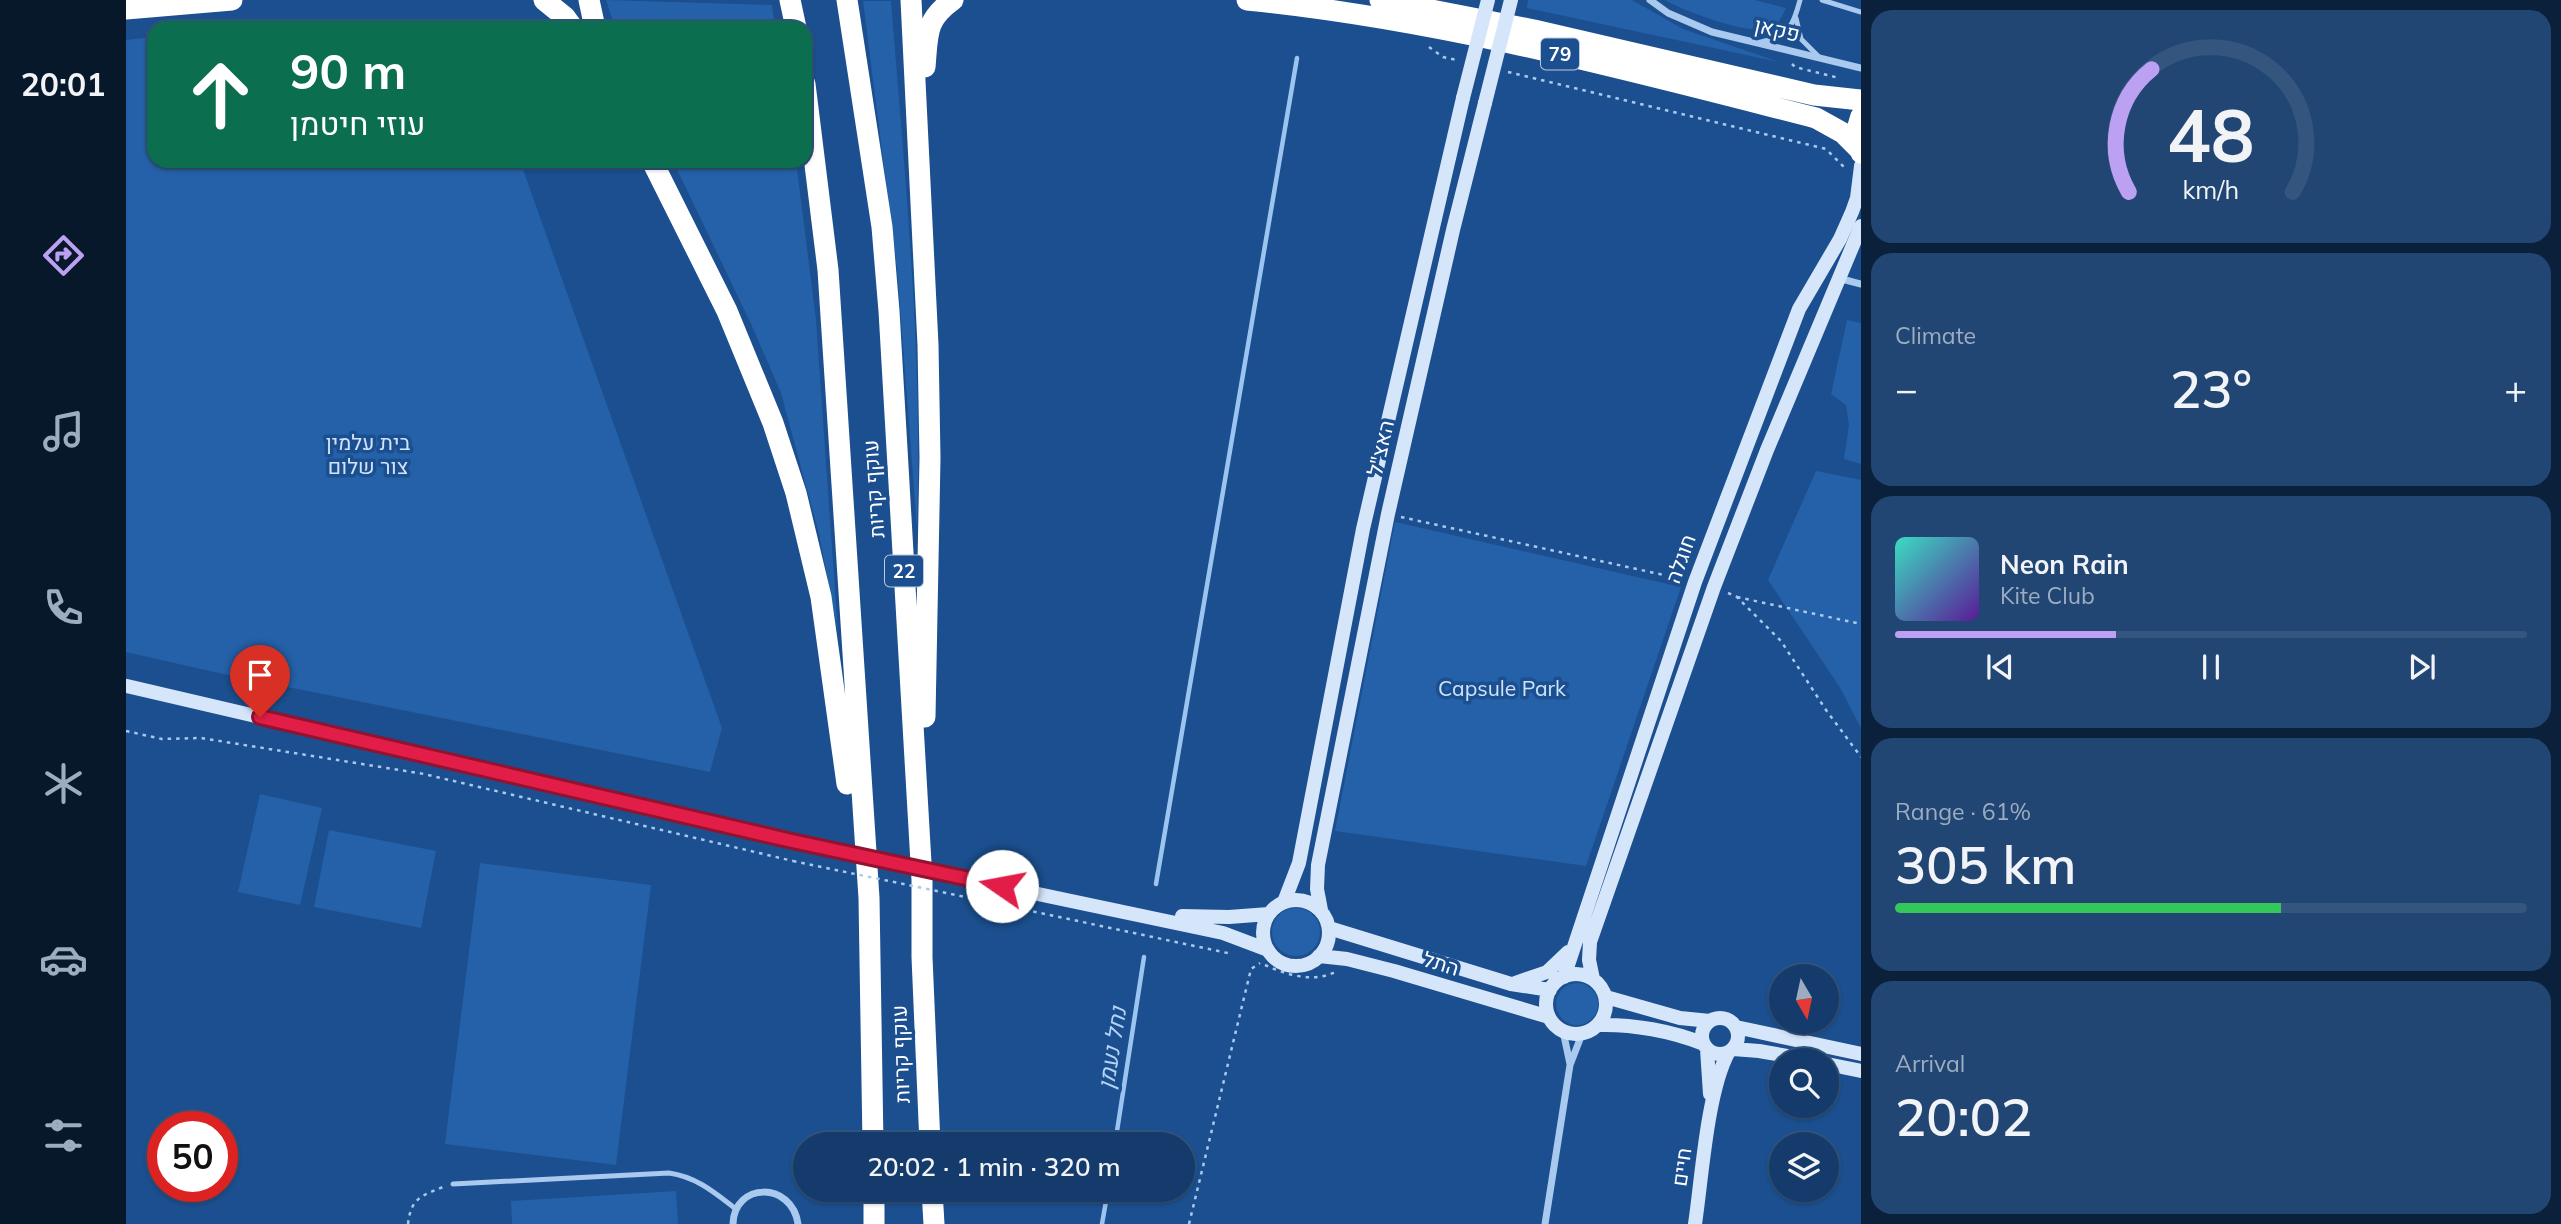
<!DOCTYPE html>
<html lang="en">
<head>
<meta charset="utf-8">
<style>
	body { margin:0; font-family:Mulish,Heebo,sans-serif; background:#214673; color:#f1f3f6; height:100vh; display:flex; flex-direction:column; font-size:26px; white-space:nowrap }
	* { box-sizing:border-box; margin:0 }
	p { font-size:23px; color:#9dadc1 }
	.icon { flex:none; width:38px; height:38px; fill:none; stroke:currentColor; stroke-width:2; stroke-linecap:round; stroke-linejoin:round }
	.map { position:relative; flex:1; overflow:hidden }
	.side { display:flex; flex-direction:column; gap:10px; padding:10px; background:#0b203b; width:700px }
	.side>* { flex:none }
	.guide { position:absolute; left:21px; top:21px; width:665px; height:147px; border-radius:21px; box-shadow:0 2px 5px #0004,0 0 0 2px #33557e; background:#0b6e4f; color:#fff; overflow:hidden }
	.needle { width:46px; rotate:171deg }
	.tools { position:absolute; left:1643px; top:964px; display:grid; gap:14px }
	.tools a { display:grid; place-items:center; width:70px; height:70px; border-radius:50%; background:#143b6b; box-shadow:0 2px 5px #0004,0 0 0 2px #33557e; font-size:35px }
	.speed { position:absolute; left:21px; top:1111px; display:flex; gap:14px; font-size:35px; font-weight:700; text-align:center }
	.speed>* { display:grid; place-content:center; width:91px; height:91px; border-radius:50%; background:#143b6b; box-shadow:0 2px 5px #0004,0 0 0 2px #33557e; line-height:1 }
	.speed .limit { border:10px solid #d22; background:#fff; color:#111 }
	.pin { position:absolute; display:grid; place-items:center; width:60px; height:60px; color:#fff; margin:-72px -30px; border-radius:50% 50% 50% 0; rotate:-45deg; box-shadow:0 0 7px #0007 }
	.pin .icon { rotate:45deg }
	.me { position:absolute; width:77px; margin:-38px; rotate:282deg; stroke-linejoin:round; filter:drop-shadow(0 0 5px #0008) }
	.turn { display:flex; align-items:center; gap:24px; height:147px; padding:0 28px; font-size:32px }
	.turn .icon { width:91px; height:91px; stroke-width:2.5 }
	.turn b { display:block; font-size:49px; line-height:60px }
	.big { font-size:52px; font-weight:600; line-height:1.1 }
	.side .card { flex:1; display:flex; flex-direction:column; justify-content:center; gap:10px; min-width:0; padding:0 24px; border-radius:21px; background:#214673 }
	.side .dial { align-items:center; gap:0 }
	.dial svg { height:182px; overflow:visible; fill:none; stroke:#33557e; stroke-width:7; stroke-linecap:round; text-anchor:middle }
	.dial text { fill:#f1f3f6; stroke:none }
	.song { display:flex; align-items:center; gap:21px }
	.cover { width:84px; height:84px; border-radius:10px; background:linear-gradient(135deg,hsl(170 70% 55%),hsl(270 70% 35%)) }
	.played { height:7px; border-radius:4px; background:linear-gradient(90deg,#bca0f2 35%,#33557e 35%) }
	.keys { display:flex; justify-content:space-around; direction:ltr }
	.heat { display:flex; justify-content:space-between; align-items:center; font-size:38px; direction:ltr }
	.charge { height:10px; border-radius:5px; background:linear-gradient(90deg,#34c759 61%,#33557e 0) }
	.trip { position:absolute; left:667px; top:1132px; width:402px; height:70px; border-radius:35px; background:#143b6b; box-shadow:0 2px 5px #0004,0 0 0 2px #33557e; font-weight:600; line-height:70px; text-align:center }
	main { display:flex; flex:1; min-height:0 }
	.dock { display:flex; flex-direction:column; width:126px; justify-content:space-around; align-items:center; background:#08182b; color:#9dadc1 }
	.dock .icon { width:49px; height:49px }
	.dock .active { color:#bca0f2 }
	.dock b { font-size:32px; color:#f1f3f6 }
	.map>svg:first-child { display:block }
	.green { fill:#2461a8 }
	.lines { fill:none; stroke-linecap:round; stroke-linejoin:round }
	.stream { stroke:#9cc4f0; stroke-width:4.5 }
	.path { stroke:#a9c9ee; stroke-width:2.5; stroke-dasharray:3.5 5; stroke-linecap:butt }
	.lane { stroke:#a9c9ee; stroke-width:5 }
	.street { stroke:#a9c9ee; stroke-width:7 }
	.secondary { stroke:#d6e6fa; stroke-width:14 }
	.highway { stroke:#fff; stroke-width:21 }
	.path-bridge { stroke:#a9c9ee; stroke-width:2.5; stroke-dasharray:3.5 5; stroke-linecap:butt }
	.secondary-bridge { stroke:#d6e6fa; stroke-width:14 }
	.route-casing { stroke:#92132f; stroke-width:18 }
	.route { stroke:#e11d48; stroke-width:12 }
	.labels { text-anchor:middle; stroke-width:7; stroke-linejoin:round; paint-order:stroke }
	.shield { fill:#1b4f8f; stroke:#bbcadd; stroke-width:2 }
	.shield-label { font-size:19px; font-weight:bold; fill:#fff }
	.street-label { font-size:21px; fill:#fff; stroke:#1b4f8f }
	.park-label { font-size:21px; fill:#cfe3fa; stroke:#1b4f8f }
	.water-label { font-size:23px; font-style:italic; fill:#b5d3f5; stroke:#1b4f8f }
</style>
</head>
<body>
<main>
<nav class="dock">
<b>20:01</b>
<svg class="icon active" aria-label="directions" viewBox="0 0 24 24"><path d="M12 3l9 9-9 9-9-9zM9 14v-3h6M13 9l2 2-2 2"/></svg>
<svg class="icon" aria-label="music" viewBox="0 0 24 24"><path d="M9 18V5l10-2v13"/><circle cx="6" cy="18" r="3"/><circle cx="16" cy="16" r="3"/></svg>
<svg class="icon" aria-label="phone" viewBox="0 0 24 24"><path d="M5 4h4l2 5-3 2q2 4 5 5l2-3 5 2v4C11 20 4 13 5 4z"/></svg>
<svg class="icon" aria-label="climate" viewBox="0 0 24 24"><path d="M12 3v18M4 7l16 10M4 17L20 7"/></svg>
<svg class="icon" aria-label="car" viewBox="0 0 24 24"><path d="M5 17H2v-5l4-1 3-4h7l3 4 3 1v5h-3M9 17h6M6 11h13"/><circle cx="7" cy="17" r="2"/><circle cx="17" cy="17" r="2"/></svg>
<svg class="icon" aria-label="filters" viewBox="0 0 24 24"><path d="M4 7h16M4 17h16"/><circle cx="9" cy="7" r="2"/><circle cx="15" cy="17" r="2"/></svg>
</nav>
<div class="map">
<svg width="1735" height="1224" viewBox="0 0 1735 1224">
	<rect width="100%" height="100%" fill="#1b4f8f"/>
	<path class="green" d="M480 0 646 5 649 28H489Z
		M1402 0H1506L1557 29 1653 62 1401 8Z
		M1539 0H1629L1660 8C1656 16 1653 25 1643 28 1623 36 1558 11 1539 0Z
		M737 1H765C779 177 797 353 791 528L771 269Z
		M364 19 360 28H117L157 24Z
		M28 37V161H394L596 728 584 772 97 674 0 652V40Z
		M547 161H670L690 320 712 633 693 534 655 393 626 326Z
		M1721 320 1735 323V464L1718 459 1723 425 1720 405 1705 394Z
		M1690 471 1735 480V728L1713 686 1642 580Z
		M1269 522 1555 587 1460 866 1209 831Z
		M134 794 196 808 174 905 112 892Z
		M203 830 310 851 295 928 188 907Z
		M354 863 525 885 490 1165 319 1144Z
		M1146 932a24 24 0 1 1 48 0a24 24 0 1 1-48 0Z
		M1430 1004a21 21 0 1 1 42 0a21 21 0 1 1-42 0Z
		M550 1191 552 1224H386L385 1201Z"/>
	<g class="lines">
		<path class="stream" d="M1030 884 1171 58
			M989 1144 1018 957
			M976 1224 982 1190"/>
		<path class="path" d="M1303 47 1317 57 1331 60
			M1666 64 1669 67 1713 78
			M1382 72 1700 149 1719 168
			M1275 517 1556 579
			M1602 593 1611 597 1655 641 1700 710 1735 757
			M1611 597 1735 624
			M0 731 36 739 75 738 298 774 667 861
			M849 899 1106 954
			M1139 965C1161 975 1187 983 1209 972
			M282 1224C285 1198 295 1196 317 1187
			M1063 1224 1125 969 1134 963"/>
		<path class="lane" d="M1696 0 1735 12
			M1670 18 1675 39 1692 56
			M1635 42C1663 35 1667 27 1674 0
			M327 1184 543 1173C571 1177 589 1193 610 1209"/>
		<path class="street" d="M1524 0 1542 13 1586 32 1735 68
			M1712 278 1735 284
			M1437 1031 1444 1064
			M607 1224C608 1182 666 1181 672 1224
			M1419 1224 1444 1065 1456 1034"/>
		<path class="secondary" d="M1 686 666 841
			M850 881 1097 933 1142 950
			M1137 933a33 33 0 1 1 66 0a33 33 0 1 1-66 0Z
			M1158 902 1173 863 1237 529 1337 98
			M1195 910 1191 889 1192 865 1262 514 1327 230 1359 103
			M1056 916 1103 917 1143 914
			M1203 928 1385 984 1424 990
			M1193 956 1221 959 1268 971 1423 1017
			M1420 1004a30 30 0 1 1 60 0a30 30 0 1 1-60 0Z
			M1438 977 1569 582 1673 309 1714 239 1726 212 1731 198 1735 166
			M1467 979 1463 960 1464 942 1588 587 1641 450 1735 226
			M1389 983 1421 972 1442 952
			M1480 997 1554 1018 1584 1021
			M1576 1036a18 18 0 1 1 36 0a18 18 0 1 1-36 0Z
			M1472 1025C1507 1024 1546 1031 1578 1044
			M1610 1027 1735 1054
			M1581 1049 1584 1094
			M1607 1049 1633 1051 1684 1060
			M1701 1064 1735 1071
			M1569 1224C1576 1177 1581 1093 1602 1053"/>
		<path class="highway" d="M418 0 439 17 447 28
			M463 0 469 28
			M664 0 670 28
			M721 0 756 227 763 311 796 880V957L804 1144
			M785 0 802 345 804 458 799 717
			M1121 0C1314 19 1502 70 1690 118L1717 133 1733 149
			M1254 0 1408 30 1688 95 1735 100
			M0 9 106 0
			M799 67C802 34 799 20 827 0
			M679 84 702 270 743 898 747 1144
			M1735 116 1730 133 1735 153
			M526 161 601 311 647 423 670 493 695 597 721 784
			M748 1190V1224
			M806 1190 808 1224"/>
		<path class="path-bridge" d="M667 861 849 899"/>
		<path class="secondary-bridge" d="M1337 98 1362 0
			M1359 103 1385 0
			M666 841 850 881"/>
	</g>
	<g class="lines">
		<defs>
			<path id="route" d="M134 717 666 841 876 886"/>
		</defs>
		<use href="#route" class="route-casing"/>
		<use href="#route" class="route"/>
	</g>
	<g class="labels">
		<g class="shield">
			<rect x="1415" y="38.5" width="38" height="31" rx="5"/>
			<rect x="759" y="555.5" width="38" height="31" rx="5"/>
		</g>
		<g class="shield-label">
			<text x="1434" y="61">79</text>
			<text x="778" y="578">22</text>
		</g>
		<g class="street-label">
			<text transform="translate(1651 30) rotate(13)" y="7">פקאן</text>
			<text transform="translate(1255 448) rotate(-77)" y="7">האצ"ל</text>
			<text transform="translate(748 489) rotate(-94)" y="7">עוקף קריות</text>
			<text transform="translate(1555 559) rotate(-70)" y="7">חוגלה</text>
			<text transform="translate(1315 964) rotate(17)" y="7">התל</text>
			<text transform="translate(775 1054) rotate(-92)" y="7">עוקף קריות</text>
			<text transform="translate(1556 1167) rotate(-82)" y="7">חיים</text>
		</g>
		<g class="park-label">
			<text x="242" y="450">בית עלמין<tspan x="242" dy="24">צור שלום</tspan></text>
			<text x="1376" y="696">Capsule Park</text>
		</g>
		<g class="water-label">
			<text transform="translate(986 1048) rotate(-81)" y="8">נחל נעמן</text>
		</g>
	</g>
</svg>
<div class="tools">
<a><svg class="needle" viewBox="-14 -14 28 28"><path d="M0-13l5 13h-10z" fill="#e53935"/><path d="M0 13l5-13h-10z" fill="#9dadc1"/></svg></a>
<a><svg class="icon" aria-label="search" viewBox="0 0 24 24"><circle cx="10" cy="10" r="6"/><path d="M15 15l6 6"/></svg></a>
<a><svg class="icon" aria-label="layers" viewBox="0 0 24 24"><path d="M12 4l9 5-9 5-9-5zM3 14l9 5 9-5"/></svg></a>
</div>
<div class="speed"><div class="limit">50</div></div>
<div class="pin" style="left:134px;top:717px;background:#d93025"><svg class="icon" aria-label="arrive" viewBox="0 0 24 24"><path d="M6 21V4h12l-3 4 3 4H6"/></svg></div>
<svg class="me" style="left:876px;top:886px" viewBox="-20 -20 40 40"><circle r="19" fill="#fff"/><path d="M0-13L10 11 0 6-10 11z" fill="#e11d48"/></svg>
<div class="trip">20:02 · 1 min · 320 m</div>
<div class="guide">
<div class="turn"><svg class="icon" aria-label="ahead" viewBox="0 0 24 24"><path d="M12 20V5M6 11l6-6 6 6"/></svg><div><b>90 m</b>עוזי חיטמן</div></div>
</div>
</div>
<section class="side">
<div class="card dial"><svg viewBox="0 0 100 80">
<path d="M14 69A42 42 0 1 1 86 69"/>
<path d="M14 69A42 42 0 0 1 24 15" stroke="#bca0f2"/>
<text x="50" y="56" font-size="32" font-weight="700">48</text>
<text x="50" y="72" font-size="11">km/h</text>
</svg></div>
<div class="card"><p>Climate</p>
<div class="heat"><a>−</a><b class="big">23°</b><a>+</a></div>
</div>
<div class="card">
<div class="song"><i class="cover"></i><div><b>Neon Rain</b><p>Kite Club</p></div></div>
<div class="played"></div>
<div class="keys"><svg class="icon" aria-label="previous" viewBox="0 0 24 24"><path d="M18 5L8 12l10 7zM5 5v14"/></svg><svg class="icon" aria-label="pause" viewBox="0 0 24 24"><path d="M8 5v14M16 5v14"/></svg><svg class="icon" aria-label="next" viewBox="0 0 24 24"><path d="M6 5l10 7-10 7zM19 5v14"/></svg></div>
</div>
<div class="card"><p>Range · 61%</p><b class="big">305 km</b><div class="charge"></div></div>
<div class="card"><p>Arrival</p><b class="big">20:02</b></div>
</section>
</main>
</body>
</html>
